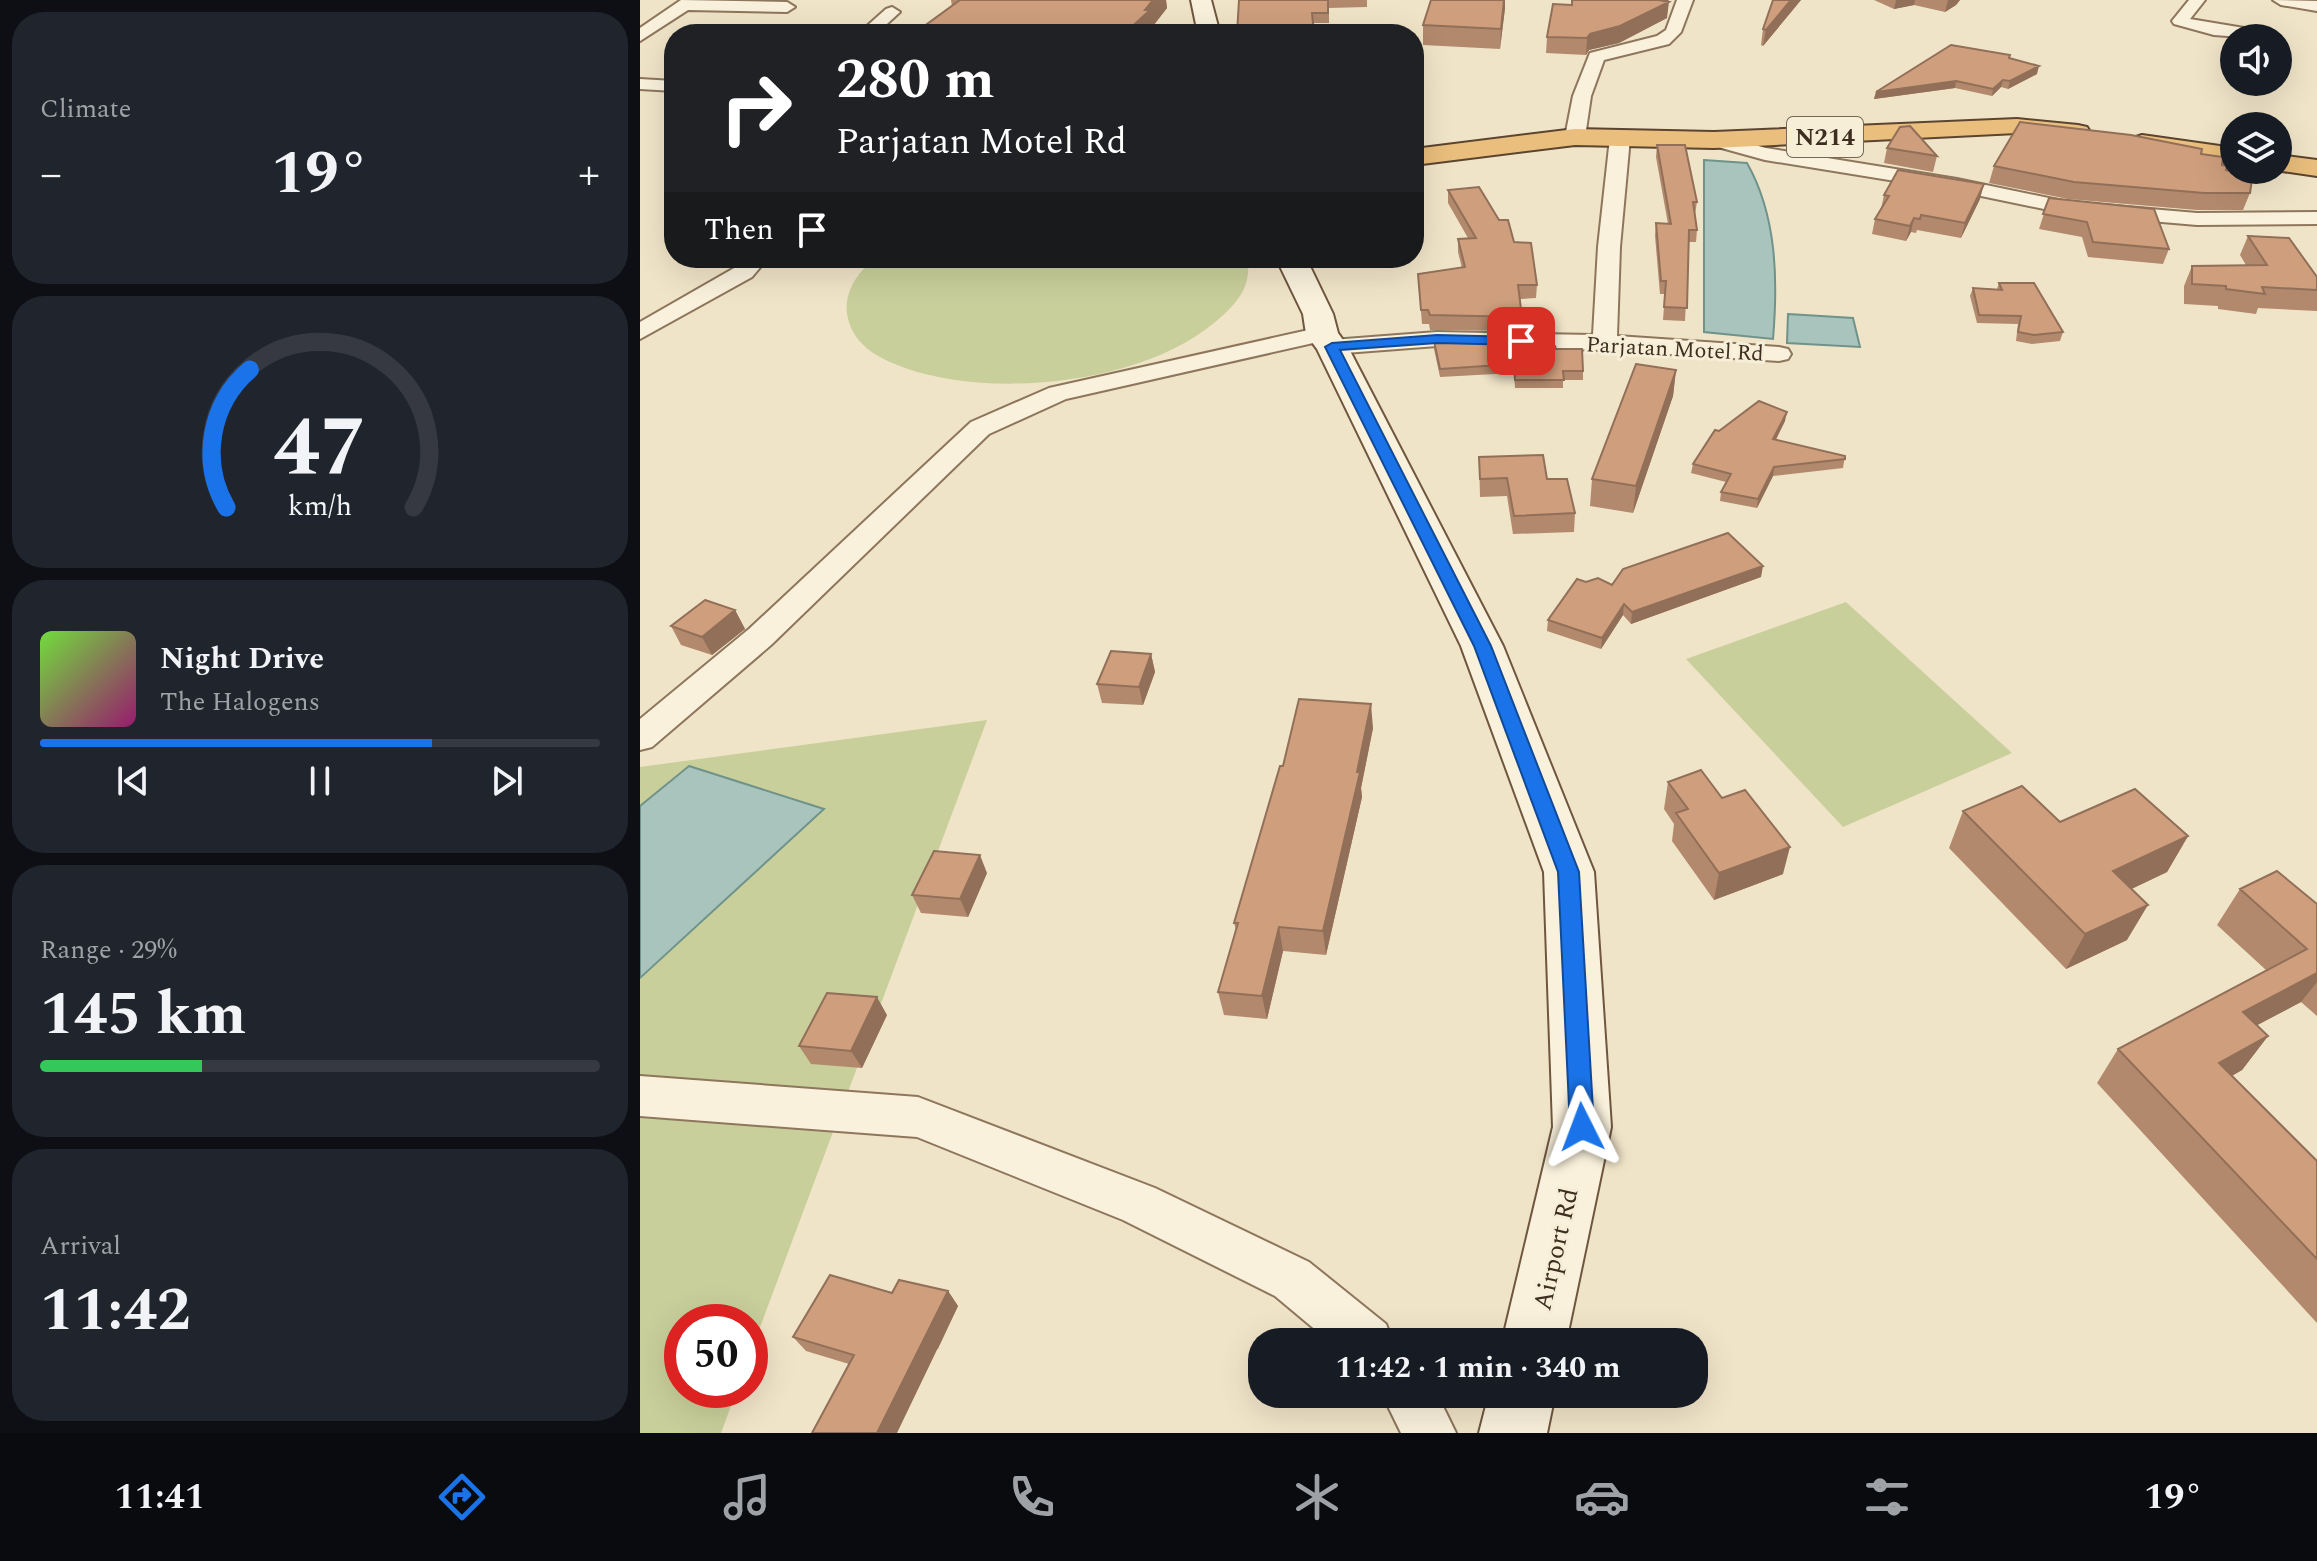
<!DOCTYPE html>
<html lang="en">
<head>
<meta charset="utf-8">
<style>
	body { margin:0; font-family:Spectral,serif; background:#20242c; color:#f1f3f6; height:100vh; display:flex; flex-direction:column; font-size:30px; white-space:nowrap }
	* { box-sizing:border-box; margin:0 }
	p { font-size:26px; color:#9ea1a6 }
	.icon { flex:none; width:44px; height:44px; fill:none; stroke:currentColor; stroke-width:2; stroke-linecap:round; stroke-linejoin:round }
	.map { position:relative; flex:1; overflow:hidden }
	.drawer { display:flex; flex-direction:column; gap:12px; padding:12px; background:#0d0f14; width:640px }
	.drawer>* { flex:none }
	.hud { position:absolute; left:24px; top:24px; width:760px; height:244px; border-radius:32px; box-shadow:0 8px 32px #0002; background:#202124; color:#fff; overflow:hidden }
	.controls { position:absolute; left:1580px; top:24px; display:grid; gap:16px }
	.controls a { display:grid; place-items:center; width:72px; height:72px; border-radius:50%; background:#171b24; box-shadow:0 8px 32px #0002; font-size:40px }
	.speed { position:absolute; left:24px; top:1304px; display:flex; gap:16px; font-size:40px; font-weight:700; text-align:center }
	.speed>* { display:grid; place-content:center; width:104px; height:104px; border-radius:50%; background:#171b24; box-shadow:0 8px 32px #0002; line-height:1 }
	.speed .limit { border:12px solid #d22; background:#fff; color:#111 }
	.pin { position:absolute; display:grid; place-items:center; width:68px; height:68px; color:#fff; margin:-34px; border-radius:16px; box-shadow:0 4px 12px #0006 }
	.me { position:absolute; width:88px; margin:-44px; rotate:357deg; stroke-linejoin:round; filter:drop-shadow(0 0 6px #0008) }
	.turn { display:flex; align-items:center; gap:28px; height:168px; padding:0 40px; font-size:36px }
	.turn .icon { width:104px; height:104px; stroke-width:2.5 }
	.turn b { display:block; font-size:56px; line-height:68px }
	.then { display:flex; align-items:center; height:76px; padding:0 40px; background:#0003; gap:16px; font-size:30px }
	.big { font-size:60px; font-weight:700; line-height:1.1 }
	.drawer .widget { flex:1; display:flex; flex-direction:column; justify-content:center; gap:12px; min-width:0; padding:0 28px; border-radius:32px; background:#20242c }
	.drawer .dial { align-items:center; gap:0 }
	.dial svg { height:208px; overflow:visible; fill:none; stroke:#363941; stroke-width:7; stroke-linecap:round; text-anchor:middle }
	.dial text { fill:#f1f3f6; stroke:none }
	.song { display:flex; align-items:center; gap:24px }
	.cover { width:96px; height:96px; border-radius:12px; background:linear-gradient(135deg,hsl(100 70% 55%),hsl(320 70% 35%)) }
	.played { height:8px; border-radius:4px; background:linear-gradient(90deg,#1a73e8 70%,#363941 70%) }
	.keys { display:flex; justify-content:space-around; direction:ltr }
	.heat { display:flex; justify-content:space-between; align-items:center; font-size:44px; direction:ltr }
	.charge { height:12px; border-radius:6px; background:linear-gradient(90deg,#34c759 29%,#363941 0) }
	.trip { position:absolute; left:608px; top:1328px; width:460px; height:80px; border-radius:32px; background:#171b24; box-shadow:0 8px 32px #0002; font-weight:700; line-height:80px; text-align:center }
	.tab-bar { display:flex; height:128px; justify-content:space-around; align-items:center; background:#090b0e; color:#9ea1a6 }
	.tab-bar .icon { width:56px; height:56px }
	.tab-bar .active { color:#1a73e8 }
	.tab-bar b { font-size:36px; color:#f1f3f6 }
	main { display:flex; flex:1; min-height:0 }
	.map>svg:first-child { display:block }
	.green { fill:#c9cf9b }
	.water { fill:#a9c4bc; stroke:#6f938a; stroke-width:2 }
	.lines { fill:none; stroke-linecap:round; stroke-linejoin:round }
	.minor-casing { stroke:#8d765c; stroke-width:4 }
	.secondary-casing { stroke:#6f573f; stroke-width:4 }
	.trunk-casing { stroke:#5b4430; stroke-width:4 }
	.minor { fill:#faf1dc; fill-rule:evenodd }
	.secondary { fill:#faf1dc; fill-rule:evenodd }
	.trunk { fill:#eabe7c; fill-rule:evenodd }
	.wall { fill:#b2896c }
	.shaded-wall { fill:#916f58 }
	.building { fill:#cf9f7d; stroke:#916f58; stroke-width:2 }
	.route { fill:#1a73e8; stroke:#114b97; stroke-width:2 }
	.labels { text-anchor:middle; stroke-width:6; stroke-linejoin:round; paint-order:stroke }
	.far-street-label { font-size:22px; fill:#3d2e20; stroke:#f7eed8 }
	.shield { fill:#f7eed8; stroke:#756857; stroke-width:2 }
	.shield-label { font-size:24px; font-weight:bold; fill:#3d2e20 }
	.street-label { font-size:26px; fill:#3d2e20; stroke:#f7eed8 }
</style>
</head>
<body>
<main>
<section class="drawer">
<div class="widget"><p>Climate</p>
<div class="heat"><a>−</a><b class="big">19°</b><a>+</a></div>
</div>
<div class="widget dial"><svg viewBox="0 0 100 80">
<path d="M14 69A42 42 0 1 1 86 69"/>
<path d="M14 69A42 42 0 0 1 23 16" stroke="#1a73e8"/>
<text x="50" y="56" font-size="32" font-weight="700">47</text>
<text x="50" y="72" font-size="11">km/h</text>
</svg></div>
<div class="widget">
<div class="song"><i class="cover"></i><div><b>Night Drive</b><p>The Halogens</p></div></div>
<div class="played"></div>
<div class="keys"><svg class="icon" aria-label="previous" viewBox="0 0 24 24"><path d="M18 5L8 12l10 7zM5 5v14"/></svg><svg class="icon" aria-label="pause" viewBox="0 0 24 24"><path d="M8 5v14M16 5v14"/></svg><svg class="icon" aria-label="next" viewBox="0 0 24 24"><path d="M6 5l10 7-10 7zM19 5v14"/></svg></div>
</div>
<div class="widget"><p>Range · 29%</p><b class="big">145 km</b><div class="charge"></div></div>
<div class="widget"><p>Arrival</p><b class="big">11:42</b></div>
</section>
<div class="map">
<svg width="1677" height="1433" viewBox="0 0 1677 1433">
	<rect width="100%" height="100%" fill="#f0e4c8"/>
	<path class="green" d="M236 258H607C613 287 595 306 574 323 501 384 352 399 265 368 238 358 212 345 207 314 204 292 218 271 236 258Z
		M1206 602 1372 753 1203 827 1046 659Z
		M347 720 110 1354V1322H42V1390H97L81 1433H0V767Z"/>
	<path class="water" d="M1064 160 1107 163C1137 216 1138 280 1133 339L1064 332Z
		M1148 314 1213 318 1220 347 1147 343Z
		M49 766 184 809 0 978V806Z"/>
	<g class="lines">
		<defs>
			<path id="minor" d="M41 0 147 2 155 7 147 12 48 10 0 41V28Z
				M1037 0H1053L1041 32 1029 44 964 60 951 96 945 137 942 141H928L925 137 933 96 950 53 1017 36 1026 30Z
				M1549 0H1565L1550 19 1610 29 1618 34 1614 38 1574 35 1534 24 1532 21Z
				M1633 0 1677 1V11L1641 5Z
				M252 7 260 12 236 34H218L246 9Z
				M0 79 34 81V91L0 89Z
				M980 132 990 138 980 247 977 336 1139 347 1148 349 1151 354 1148 359 1139 361 965 350 797 346 692 354 683 352 680 347 683 342 692 340 797 332 953 335 958 247 970 138Z
				M1074 134 1126 148 1317 179 1428 202 1557 213 1677 212V224L1557 225 1428 214 1317 191 1125 160 1067 144 1064 140Z
				M105 258H128L112 277 0 339V322L96 267Z
				M682 327 691 329 694 334 691 339 426 399 349 434 131 645 12 747 0 750V719L109 629 331 422 409 388Z
				M0 1076 278 1097 515 1188 669 1262 746 1324 753 1342H690L635 1296 483 1220 277 1137 0 1116Z
				M742 1394H797L816 1433H761Z"/>
			<path id="secondary" d="M551 0H571L580 34H558Z
				M636 258H666L693 314 698 333 708 347 863 646 954 872 971 1127 926 1342H862L913 1127 904 872 821 646 677 349 666 334 663 314Z
				M849 1394H915L907 1433H839Z"/>
			<path id="trunk" d="M1377 119 1438 125 1447 127 1450 132 1447 137 1438 139 1377 133 1074 148 935 145 774 165V149L935 129 1074 132Z
				M1502 135 1594 148V164L1493 148 1489 143 1493 138Z
				M1638 155 1677 160V176L1635 170H1638Z"/>
		</defs>
		<use href="#minor" class="minor-casing"/>
		<use href="#secondary" class="secondary-casing"/>
		<use href="#trunk" class="trunk-casing"/>
		<use href="#minor" class="minor"/>
		<use href="#secondary" class="secondary"/>
		<use href="#trunk" class="trunk"/>
	</g>
	<path class="wall" d="M311 0H526L527 8 513 26V32L511 34H285L283 27 312 6Z
		M599 0H727V7L689 8V23H673Z
		M1133 0H1161L1123 46 1121 45 1123 29Z
		M1234 0H1320L1316 5 1305 12 1274 5 1254 9Z
		M1027 2V18L979 43 949 50 946 55 906 53 907 37 932 5Z
		M865 8 860 49 783 45V25Z
		M1369 58 1397 74 1368 89 1361 87 1352 96 1315 88 1234 99 1236 92Z
		M1017 145 1057 202 1055 214 1057 230 1056 242H1049L1045 321 1023 320 1025 294H1020L1015 236 1016 223 1028 224 1016 157Z
		M1247 148 1297 156 1293 172 1244 163Z
		M1582 165 1586 170 1600 177 1610 193 1603 210H1557L1428 199 1349 183 1354 166Z
		M808 190 859 220 874 242 897 285 896 298 880 299 882 317 881 331 790 330 789 324H782L778 274 822 268 818 252V239L828 238 808 203Z
		M1244 195 1340 199 1321 238 1277 230 1276 233 1271 232 1266 241 1232 234 1235 219 1241 209Z
		M1409 198 1529 249 1523 264 1448 257 1442 237 1399 229Z
		M1608 236 1677 277V311L1618 308 1616 314 1578 309V306L1544 304V286L1552 266 1606 265 1600 255Z
		M1359 283 1423 332 1420 341 1392 344 1376 341 1378 324 1337 323 1330 296 1333 288 1357 289Z
		M794 341 884 348 916 349 943 371V380H923V388H875L874 373 800 377 794 349Z
		M1036 370 1033 396 993 513 950 506 952 479Z
		M1145 421 1136 440 1205 456 1203 468 1133 476 1117 508 1080 501 1081 492 1086 482 1051 473 1053 464 1079 431Z
		M839 457 907 479 935 513 934 532 873 534 867 496 840 497Z
		M1121 577 991 624 983 615 961 649 907 631 908 620 946 582 972 585Z
		M95 610 105 629 72 655 41 645 31 626Z
		M511 654 515 672 503 705 462 703 457 684Z
		M733 728 721 788 722 797 686 955 643 951 627 1019 584 1015 578 992 596 930 594 923 643 766Z
		M1028 782 1143 874 1074 900 1032 841 1034 824 1024 809Z
		M1323 811 1420 822 1548 836 1527 872 1491 889 1487 940 1426 969 1309 848Z
		M347 873 328 917 281 913 272 895Z
		M1600 889 1677 904V1016L1661 1002 1617 1025 1628 1036 1602 1070 1592 1076 1677 1161V1323L1457 1083 1478 1049 1626 970 1577 925Z
		M247 1015 222 1068 171 1064 159 1046Z
		M308 1291 318 1306 298 1349 209 1364 166 1351 153 1337 252 1293Z"/>
	<path class="shaded-wall" d="M508 0H526L527 8 513 26V32L511 34H484L505 10Z
		M864 0H865V8L860 49 861 29Z
		M1016 0H1029L1026 4 1029 2 1027 18 979 43 949 50 946 55 947 38 950 34Z
		M1151 0H1161L1123 46 1126 30Z
		M1256 0H1275L1274 5 1254 9Z
		M1308 0H1320L1316 5 1305 12Z
		M1399 66 1397 74 1368 89 1370 81Z
		M1363 80 1361 87 1352 96 1353 89Z
		M1316 81 1315 88 1234 99 1236 92Z
		M1344 184 1340 199 1321 238 1325 223Z
		M1274 218 1271 232 1266 241 1270 226Z
		M1036 370 1033 396 993 513 996 486Z
		M1147 412 1145 421 1131 448 1133 439Z
		M1134 467 1133 476 1117 508 1118 499Z
		M1123 566 1121 577 991 624 992 612Z
		M984 604 983 615 961 649 962 638Z
		M95 610 105 629 72 655 62 637Z
		M511 654 515 672 503 705 499 687Z
		M731 704 733 728 721 788 722 797 686 955 683 931Z
		M1548 836 1527 872 1454 907 1473 871Z
		M1150 847 1143 874 1074 900 1079 873Z
		M340 855 347 873 328 917 320 899Z
		M1508 905 1487 940 1426 969 1445 934Z
		M639 927 643 951 627 1019 622 996Z
		M1677 973V982L1661 1002 1578 1046 1603 1012Z
		M237 997 247 1015 222 1068 211 1051Z
		M1628 1036 1602 1070 1554 1097 1579 1063Z
		M308 1291 318 1306 257 1433H237Z"/>
	<path class="building" d="M320 0H513L505 10H510L484 34H388L283 27Z
		M599 0H688V13H672L674 34H597Z
		M791 0H864L861 29 783 25Z
		M932 0H1019L1029 2 980 26 950 34 947 38 907 37 913 4 932 5Z
		M1133 0H1151L1126 30 1123 29Z
		M1311 45 1370 55 1369 58 1399 66 1370 81 1363 80 1353 89 1316 81 1236 92Z
		M1380 122 1491 135 1562 149 1561 154 1583 157 1582 165 1587 166 1586 170 1600 173V177L1612 179 1610 193H1564L1434 182 1354 166Z
		M1270 126 1297 156 1247 148 1260 127Z
		M1017 145H1045L1057 202H1053L1057 230H1049L1047 308 1024 307 1026 281H1021L1016 223 1031 224Z
		M1258 170 1344 184 1325 223 1281 215 1280 219 1274 218 1270 226 1235 219 1249 196 1244 195Z
		M839 187 859 220H868L874 242 891 243 897 285H878L882 317 790 315 788 310H781L778 274 825 267 818 239 836 238 808 190Z
		M1409 198 1514 209 1529 249 1453 242 1447 222 1403 214Z
		M1608 236 1649 238 1677 277V290L1622 287 1625 294 1586 289V286L1552 284V266L1627 265Z
		M1359 283H1394L1423 332 1394 335 1378 332 1381 316 1339 315 1333 288 1362 290Z
		M794 341 884 342V348L915 346 916 349H942L943 371H923L924 380H875L874 364 800 369Z
		M996 364 1036 370 996 486 952 479Z
		M1119 401 1147 412 1133 439 1205 456V459L1134 467 1118 499 1081 492 1091 474 1053 464 1075 430 1079 431Z
		M903 455 907 479H927L935 513 874 516 867 478 840 479 839 457Z
		M1088 533 1123 566 992 612 984 604 962 638 908 620 937 579 946 582 958 578 972 585 983 569Z
		M65 600 95 610 62 637 31 626Z
		M471 651 511 654 499 687 457 684Z
		M659 699 731 704 717 772H720L683 931 639 927 622 996 578 992 598 923H594L640 766H643Z
		M1061 770 1082 798 1105 790 1150 847 1079 873 1036 813 1048 809 1028 782Z
		M1382 786 1420 822 1495 789 1548 836 1473 871 1508 905 1445 934 1323 811Z
		M294 851 340 855 320 899 272 895Z
		M1637 871 1677 904V973L1603 1012 1628 1036 1579 1063 1677 1161V1259L1478 1049 1667 949 1600 889Z
		M187 993 237 997 211 1051 159 1046Z
		M190 1275 252 1293 259 1280 308 1291 237 1433H172L214 1355 153 1337Z"/>
	<path class="route" d="M797 335 881 337 887 341 881 345 797 343 700 350 851 646 939 872 954 1127 951 1135 942 1138 934 1135 930 1127 918 872 834 646 685 347 692 343Z"/>
	<g class="labels">
		<g class="far-street-label">
			<text transform="translate(1035 348) rotate(3)" y="8">Parjatan Motel Rd</text>
		</g>
		<rect class="shield" x="1147" y="117" width="76" height="40" rx="6"/>
		<g class="shield-label">
			<text x="1185" y="145">N214</text>
		</g>
		<g class="street-label">
			<text transform="translate(915 1249) rotate(-77)" y="9">Airport Rd</text>
		</g>
	</g>
</svg>
<div class="controls">
<a><svg class="icon" aria-label="sound" viewBox="0 0 24 24"><path d="M4 9h4l5-4v14l-5-4H4zM17 9q2 3 0 6"/></svg></a>
<a><svg class="icon" aria-label="layers" viewBox="0 0 24 24"><path d="M12 4l9 5-9 5-9-5zM3 14l9 5 9-5"/></svg></a>
</div>
<div class="speed"><div class="limit">50</div></div>
<div class="pin" style="left:881px;top:341px;background:#d93025"><svg class="icon" aria-label="arrive" viewBox="0 0 24 24"><path d="M6 21V4h12l-3 4 3 4H6"/></svg></div>
<svg class="me" style="left:942px;top:1127px" viewBox="-20 -20 40 40"><path d="M0-17L14 15 0 8-14 15z" fill="#1a73e8" stroke="#fff" stroke-width="4"/></svg>
<div class="trip">11:42 · 1 min · 340 m</div>
<div class="hud">
<div class="turn"><svg class="icon" aria-label="right" viewBox="0 0 24 24"><path d="M7 20v-9h11M14 6l5 5-5 5"/></svg><div><b>280 m</b>Parjatan Motel Rd</div></div>
<div class="then">Then<svg class="icon" aria-label="arrive" viewBox="0 0 24 24"><path d="M6 21V4h12l-3 4 3 4H6"/></svg></div>
</div>
</div>
</main>
<nav class="tab-bar">
<b>11:41</b>
<svg class="icon active" aria-label="directions" viewBox="0 0 24 24"><path d="M12 3l9 9-9 9-9-9zM9 14v-3h6M13 9l2 2-2 2"/></svg>
<svg class="icon" aria-label="music" viewBox="0 0 24 24"><path d="M9 18V5l10-2v13"/><circle cx="6" cy="18" r="3"/><circle cx="16" cy="16" r="3"/></svg>
<svg class="icon" aria-label="phone" viewBox="0 0 24 24"><path d="M5 4h4l2 5-3 2q2 4 5 5l2-3 5 2v4C11 20 4 13 5 4z"/></svg>
<svg class="icon" aria-label="climate" viewBox="0 0 24 24"><path d="M12 3v18M4 7l16 10M4 17L20 7"/></svg>
<svg class="icon" aria-label="car" viewBox="0 0 24 24"><path d="M5 17H2v-5l4-1 3-4h7l3 4 3 1v5h-3M9 17h6M6 11h13"/><circle cx="7" cy="17" r="2"/><circle cx="17" cy="17" r="2"/></svg>
<svg class="icon" aria-label="filters" viewBox="0 0 24 24"><path d="M4 7h16M4 17h16"/><circle cx="9" cy="7" r="2"/><circle cx="15" cy="17" r="2"/></svg>
<b>19°</b>
</nav>
</body>
</html>
